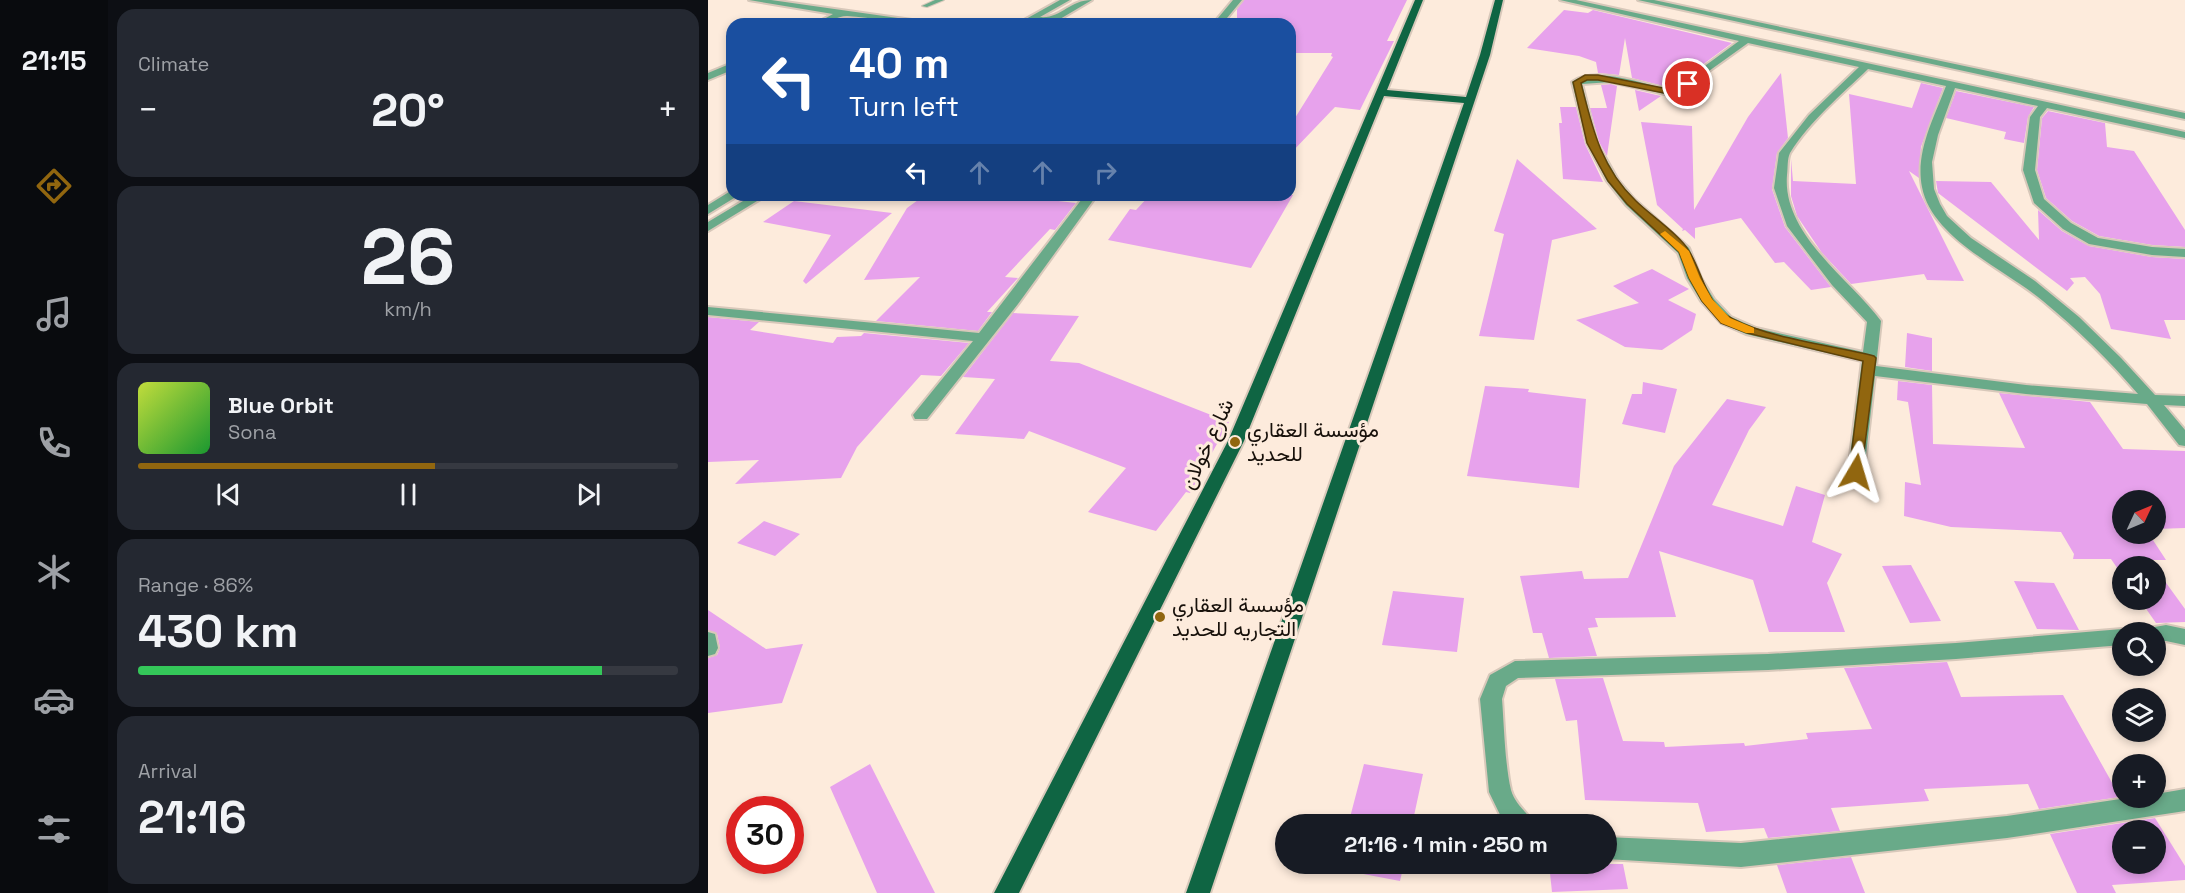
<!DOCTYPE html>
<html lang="en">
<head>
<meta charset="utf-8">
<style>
	body { margin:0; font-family:"Space Grotesk",Vazirmatn,sans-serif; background:#242831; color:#f1f3f6; height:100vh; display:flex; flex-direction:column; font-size:22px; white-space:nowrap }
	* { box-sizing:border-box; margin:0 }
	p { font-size:20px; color:#9ea1a6 }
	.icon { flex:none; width:33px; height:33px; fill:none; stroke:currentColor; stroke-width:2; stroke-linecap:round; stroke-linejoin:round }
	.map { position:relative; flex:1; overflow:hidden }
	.side { display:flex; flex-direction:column; gap:9px; padding:9px; background:#0d0f14; width:600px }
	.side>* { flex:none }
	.hud { position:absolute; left:18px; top:18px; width:570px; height:183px; border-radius:18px; box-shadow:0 3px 9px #0003; background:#1a4fa0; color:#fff; overflow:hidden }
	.needle { width:39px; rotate:46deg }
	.tools { position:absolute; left:1404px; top:490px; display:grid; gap:12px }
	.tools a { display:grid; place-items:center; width:54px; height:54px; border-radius:50%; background:#171b24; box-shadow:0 3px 9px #0003; font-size:30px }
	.speed { position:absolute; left:18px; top:796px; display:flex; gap:12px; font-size:30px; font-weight:700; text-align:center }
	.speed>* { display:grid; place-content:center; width:78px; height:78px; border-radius:50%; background:#171b24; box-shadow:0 3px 9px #0003; line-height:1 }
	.speed .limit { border:9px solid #d22; background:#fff; color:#111 }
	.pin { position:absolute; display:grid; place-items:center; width:51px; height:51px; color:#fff; margin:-26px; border:3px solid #fff; border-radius:50%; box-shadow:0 2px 6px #0007 }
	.me { position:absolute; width:66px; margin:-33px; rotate:7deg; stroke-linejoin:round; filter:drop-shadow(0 0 4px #0008) }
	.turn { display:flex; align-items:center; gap:21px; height:126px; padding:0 24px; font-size:27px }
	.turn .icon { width:78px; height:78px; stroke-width:2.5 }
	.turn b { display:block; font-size:42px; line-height:51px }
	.lanes { display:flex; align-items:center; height:57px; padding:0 24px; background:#0003; justify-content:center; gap:30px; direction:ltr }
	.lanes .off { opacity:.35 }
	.big { font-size:45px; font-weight:600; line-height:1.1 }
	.side .card { flex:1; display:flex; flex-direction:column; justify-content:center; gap:9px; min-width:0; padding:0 21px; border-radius:18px; background:#242831 }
	.side .dial { align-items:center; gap:0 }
	.dial b { font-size:78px; line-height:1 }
	.song { display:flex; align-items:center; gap:18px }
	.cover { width:72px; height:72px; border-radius:9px; background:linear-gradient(135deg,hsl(70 70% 55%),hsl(130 70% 35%)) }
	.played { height:6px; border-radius:3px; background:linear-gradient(90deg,#91660f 55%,#363941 55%) }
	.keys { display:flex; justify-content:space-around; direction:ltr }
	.heat { display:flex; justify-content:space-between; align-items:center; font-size:33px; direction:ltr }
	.charge { height:9px; border-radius:4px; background:linear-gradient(90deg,#34c759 86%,#363941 0) }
	.trip { position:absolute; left:567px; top:814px; width:342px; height:60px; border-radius:30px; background:#171b24; box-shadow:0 3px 9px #0003; font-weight:600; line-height:60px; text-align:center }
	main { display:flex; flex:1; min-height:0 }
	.tab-bar { display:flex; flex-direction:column; width:108px; justify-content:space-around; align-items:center; background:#090b0e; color:#9ea1a6 }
	.tab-bar .icon { width:42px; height:42px }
	.tab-bar .active { color:#91660f }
	.tab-bar b { font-size:27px; color:#f1f3f6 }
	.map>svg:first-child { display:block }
	.building { fill:#e7a2ec; fill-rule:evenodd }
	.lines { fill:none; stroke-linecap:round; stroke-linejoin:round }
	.service-casing { stroke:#d8c8ba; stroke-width:2 }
	.minor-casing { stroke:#d8c8ba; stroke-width:4 }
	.primary-casing { stroke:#d8c8ba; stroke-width:4 }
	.service { fill:#69aa89; fill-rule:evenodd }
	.minor { fill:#69aa89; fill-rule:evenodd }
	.primary { fill:#0f6543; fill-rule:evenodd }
	.route { fill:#91660f; stroke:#5e420a; stroke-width:1.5 }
	.slow { fill:#f59e0b }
	.poi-dot { fill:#91660f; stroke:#fdebdc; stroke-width:2 }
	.labels { text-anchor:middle; stroke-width:6; stroke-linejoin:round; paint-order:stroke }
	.poi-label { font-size:21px; fill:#17100a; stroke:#fdebdc; text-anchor:start }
	.street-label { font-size:21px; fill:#17100a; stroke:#fdebdc }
</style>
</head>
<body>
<main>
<nav class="tab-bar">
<b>21:15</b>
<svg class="icon active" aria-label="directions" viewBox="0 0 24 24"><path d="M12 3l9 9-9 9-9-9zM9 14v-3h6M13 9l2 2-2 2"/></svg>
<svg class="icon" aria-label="music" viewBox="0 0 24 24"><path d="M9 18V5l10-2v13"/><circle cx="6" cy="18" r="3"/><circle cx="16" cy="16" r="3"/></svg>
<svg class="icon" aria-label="phone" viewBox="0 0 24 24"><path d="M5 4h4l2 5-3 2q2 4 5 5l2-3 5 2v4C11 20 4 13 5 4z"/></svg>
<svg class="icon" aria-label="climate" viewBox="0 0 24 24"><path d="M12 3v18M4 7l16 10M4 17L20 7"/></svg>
<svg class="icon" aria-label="car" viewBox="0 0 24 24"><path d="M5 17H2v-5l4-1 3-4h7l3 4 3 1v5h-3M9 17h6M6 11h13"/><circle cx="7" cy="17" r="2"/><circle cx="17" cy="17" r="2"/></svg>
<svg class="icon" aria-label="filters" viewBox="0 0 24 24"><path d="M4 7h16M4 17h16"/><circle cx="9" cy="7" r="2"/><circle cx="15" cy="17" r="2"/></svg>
</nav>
<section class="side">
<div class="card"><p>Climate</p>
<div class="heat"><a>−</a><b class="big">20°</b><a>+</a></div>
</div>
<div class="card dial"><b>26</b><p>km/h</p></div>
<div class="card">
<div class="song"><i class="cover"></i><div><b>Blue Orbit</b><p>Sona</p></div></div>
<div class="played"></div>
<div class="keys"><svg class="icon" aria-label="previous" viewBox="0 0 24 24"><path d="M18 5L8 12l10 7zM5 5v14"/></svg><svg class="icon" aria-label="pause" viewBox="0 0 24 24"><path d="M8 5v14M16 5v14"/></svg><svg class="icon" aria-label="next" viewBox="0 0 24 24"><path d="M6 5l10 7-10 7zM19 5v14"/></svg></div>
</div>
<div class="card"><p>Range · 86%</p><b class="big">430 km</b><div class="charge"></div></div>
<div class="card"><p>Arrival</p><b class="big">21:16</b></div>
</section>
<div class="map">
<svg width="1477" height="893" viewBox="0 0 1477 893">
	<rect width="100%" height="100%" fill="#fdebdc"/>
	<path class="building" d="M536 0H699L679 41H686L652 110 627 107 582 154V126L625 57 623 56 624 53H582V24L529 20V9Z
		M856 10 880 13 885 10 1024 43 963 88 924 78 917 38 911 75 890 73 888 62 871 56 819 48Z
		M1073 73 1080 138 1069 153 1064 189 1077 227 1123 287 1103 290 1076 262 1067 263 1033 218 987 228V239L977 230 974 231 975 229 949 205 933 122 984 126 986 210 1040 117Z
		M1213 83 1235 88 1213 147 1211 178 1201 171 1256 281 1219 280 1216 274 1143 284 1114 253 1089 216 1083 196V159L1085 181 1148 184 1141 94 1204 108Z
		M903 84 909 86 899 156 891 142 882 108H899L893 85Z
		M927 90 953 96 931 111Z
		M1248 91 1326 107 1320 117 1316 143 1296 139 1298 132 1238 118Z
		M852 107H868L877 144 895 182 855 179 851 123H854Z
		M1340 111 1397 123 1399 147 1426 151 1477 230V247L1444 245 1391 236 1364 221 1338 198 1329 170 1334 118Z
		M809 159 889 229 844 240 826 340 771 336 796 234 786 231Z
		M1228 181 1283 182 1331 240 1330 210 1354 231 1381 246 1444 257 1477 259V320H1456L1463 339 1403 329 1392 294 1377 277 1362 278 1366 283 1359 291 1230 193Z
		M217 195H296L368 203 347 230 342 229 297 277 310 278 279 312H284L270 331 168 321 212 277 156 280 199 208Z
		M442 195H585L543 268 400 240 422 209 428 210Z
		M86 201 184 213 98 284 95 281 123 235 55 222Z
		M944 269 981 289 960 300 988 314 984 330 954 350 917 347 868 320 931 303 905 286Z
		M305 313 371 316 342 361 371 363 521 422 482 493 478 492 448 531 380 512 418 468 321 431 316 439 247 434 287 379 255 377Z
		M0 317 51 322 42 330 125 343 129 337 153 336 156 333 261 343 233 376 213 375 149 447 133 478 27 484 51 460 0 462Z
		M1199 333 1224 338V371L1197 367Z
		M1190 381 1224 385 1225 444 1317 448 1291 393 1382 402 1415 449 1477 451V528L1448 529V501H1414V534H1441L1458 560H1440L1446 567H1414V575L1403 559H1365L1366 554 1353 532 1243 527 1196 516 1197 482 1213 485 1200 402 1189 400Z
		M935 382 969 389 957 433 914 424 924 394H934Z
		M777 386 821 389 820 392 878 399 871 488 759 476Z
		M1019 399 1058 407 1041 430 1004 505 1075 526 1088 486 1117 495 1104 542 1134 554 1119 583 1137 632H1061L1045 580 951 551 968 617 887 618 890 627 880 628 889 656 841 658 834 633H825L812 576 874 571 876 579 920 578 966 466Z
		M56 521 92 534 67 556 29 543Z
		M1203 565 1233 621 1202 623 1174 566Z
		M1448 569 1477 609V622L1448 623 1432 600H1448Z
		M1306 581 1346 583 1371 630 1329 629Z
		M685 591 756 598 749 652 674 645Z
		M0 610 58 649 95 644 74 703 0 713V658L9 655 12 648 9 634 0 630Z
		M1239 662 1253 697 1355 695 1412 797 1331 809 1320 784 1216 789 1221 801 1123 808 1132 831 1060 838 1056 828 998 832 990 803 877 800 869 720 858 721 847 679 895 678 915 741 956 742 957 747 1036 743 1037 746 1100 739 1098 733 1164 729 1136 668Z
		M162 764 227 893H169L122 787Z
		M656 764 715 774 704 825H640Z
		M1447 818 1477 866V880L1404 885 1408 893H1369L1342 834ZM1414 831H1448V864H1414Z
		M1143 857 1157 893H1079L1069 865Z
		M631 864H696L692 881 629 869Z
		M841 864H915L920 889 844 892Z"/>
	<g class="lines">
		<defs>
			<path id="service" d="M227 0H236L219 7 214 6Z"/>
			<path id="minor" d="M41 0H63L211 21 215 24C189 24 164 17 139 16 129 16 119 24 107 24L125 14Z
				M352 0H362L332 17C353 19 361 0 384 0L352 19 373 21 377 24 324 22 309 24Z
				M525 0H534L514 24H505Z
				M852 0H868L1477 132V138L1339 108 1332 117 1327 170 1336 199 1363 223 1390 238 1444 247 1477 249V257L1444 255 1381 244 1355 229 1326 203 1315 170 1322 117 1330 106 1247 88 1230 135 1224 162 1226 189 1232 204 1239 216 1263 238 1327 281 1371 317 1413 358 1447 395 1477 396V406L1456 405 1477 430V446L1471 445 1439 404 1318 394 1167 376 1156 472 1154 476H1142L1140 472 1154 361 1038 334 1013 323 993 301 979 278 970 253 918 205 899 181 879 143 864 82C887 65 937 85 964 90L1031 41ZM1040 43 1151 67 1101 115 1071 153 1066 188 1079 226 1124 285 1159 322 1155 352 1048 328 1023 317 1006 299 993 278 981 248 926 199 910 180 889 143 874 84 903 82 966 96ZM1160 69 1238 86C1226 118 1207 152 1214 187 1224 239 1297 269 1335 301 1369 329 1401 360 1430 394L1318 385 1168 366 1173 321C1142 279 1074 234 1079 175 1080 168 1079 159 1082 153 1102 121 1133 95 1160 69Z
				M930 0H946L1477 113V119Z
				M24 63V70L0 80V73Z
				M21 192 31 195 0 214V205Z
				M45 195H59L0 231V222Z
				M377 195H389L310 304 219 419H207L205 415 265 341 0 315V307L271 333Z
				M1458 625 1477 629V645L1458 641 1448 642V633H1439L1441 628Z
				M1414 629 1422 633H1414V645L1248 659 1060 670 810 678 798 686 794 699C796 725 797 765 803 790 807 805 820 812 826 825H797L781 792 772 699 782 675 807 661 1060 654 1248 643Z
				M0 632 7 634 10 648 7 654 0 656Z
				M1477 789V811L1299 838 1033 867 898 859V837L1033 843 1299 816 1419 798H1448V794Z"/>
			<path id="primary" d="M707 0H715L679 90 758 97 772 55 787 0H795L782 55 502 893H478L756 103 676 96 536 441 311 893H286L520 441Z"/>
		</defs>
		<use href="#service" class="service-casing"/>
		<use href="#minor" class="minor-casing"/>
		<use href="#primary" class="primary-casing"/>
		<use href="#service" class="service"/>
		<use href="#minor" class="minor"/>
		<use href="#primary" class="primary"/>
	</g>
	<path class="route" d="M877 75H890L965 90 977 82 984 84 966 95 890 80H879L873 83C884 127 893 168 928 201 941 214 973 236 981 251 995 273 998 306 1025 319 1064 339 1122 345 1166 356L1168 358 1153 475H1143L1141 472 1155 361 1039 333 1013 323 994 301 981 278 971 252 919 204 900 181 879 143 865 82Z"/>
	<path class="slow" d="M957 231 981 251 992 278 1004 299 1022 318 1046 328V333H1038L1013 323 994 301 981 278 971 252 952 234Z"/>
	<g class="poi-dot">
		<circle cx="527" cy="442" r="6"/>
		<circle cx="452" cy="617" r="6"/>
	</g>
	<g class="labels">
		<g class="poi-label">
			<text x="539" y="437">مؤسسة العقاري<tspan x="539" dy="24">للحديد</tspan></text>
			<text x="464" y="612">مؤسسة العقاري<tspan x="464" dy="24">التجاريه للحديد</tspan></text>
		</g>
		<g class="street-label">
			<text transform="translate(499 444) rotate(-65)" y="7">شارع خولان</text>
		</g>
	</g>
</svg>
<div class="tools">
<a><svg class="needle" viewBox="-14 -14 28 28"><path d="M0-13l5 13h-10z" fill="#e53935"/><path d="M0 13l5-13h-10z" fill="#9ea1a6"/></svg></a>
<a><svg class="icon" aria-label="sound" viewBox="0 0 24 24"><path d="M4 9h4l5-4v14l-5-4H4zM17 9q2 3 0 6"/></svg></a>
<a><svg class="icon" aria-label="search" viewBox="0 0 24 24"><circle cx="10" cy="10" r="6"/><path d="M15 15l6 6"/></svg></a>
<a><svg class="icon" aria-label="layers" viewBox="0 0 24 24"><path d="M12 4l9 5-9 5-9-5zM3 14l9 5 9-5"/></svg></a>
<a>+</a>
<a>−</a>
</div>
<div class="speed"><div class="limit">30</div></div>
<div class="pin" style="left:980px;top:84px;background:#d93025"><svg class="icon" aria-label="arrive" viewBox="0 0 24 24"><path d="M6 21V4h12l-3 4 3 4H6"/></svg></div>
<svg class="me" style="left:1148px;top:472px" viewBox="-20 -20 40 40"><path d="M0-17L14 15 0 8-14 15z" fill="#91660f" stroke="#fff" stroke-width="4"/></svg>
<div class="trip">21:16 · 1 min · 250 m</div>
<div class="hud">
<div class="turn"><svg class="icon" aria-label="left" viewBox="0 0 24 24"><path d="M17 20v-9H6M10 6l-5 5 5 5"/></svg><div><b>40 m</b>Turn left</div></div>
<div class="lanes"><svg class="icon" aria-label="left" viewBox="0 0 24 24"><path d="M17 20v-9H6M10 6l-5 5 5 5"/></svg><svg class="icon off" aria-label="ahead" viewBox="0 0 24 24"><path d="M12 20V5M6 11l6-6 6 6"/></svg><svg class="icon off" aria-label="ahead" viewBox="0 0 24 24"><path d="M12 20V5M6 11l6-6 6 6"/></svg><svg class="icon off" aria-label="right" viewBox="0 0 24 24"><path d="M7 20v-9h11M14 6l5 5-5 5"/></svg></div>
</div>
</div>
</main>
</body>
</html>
